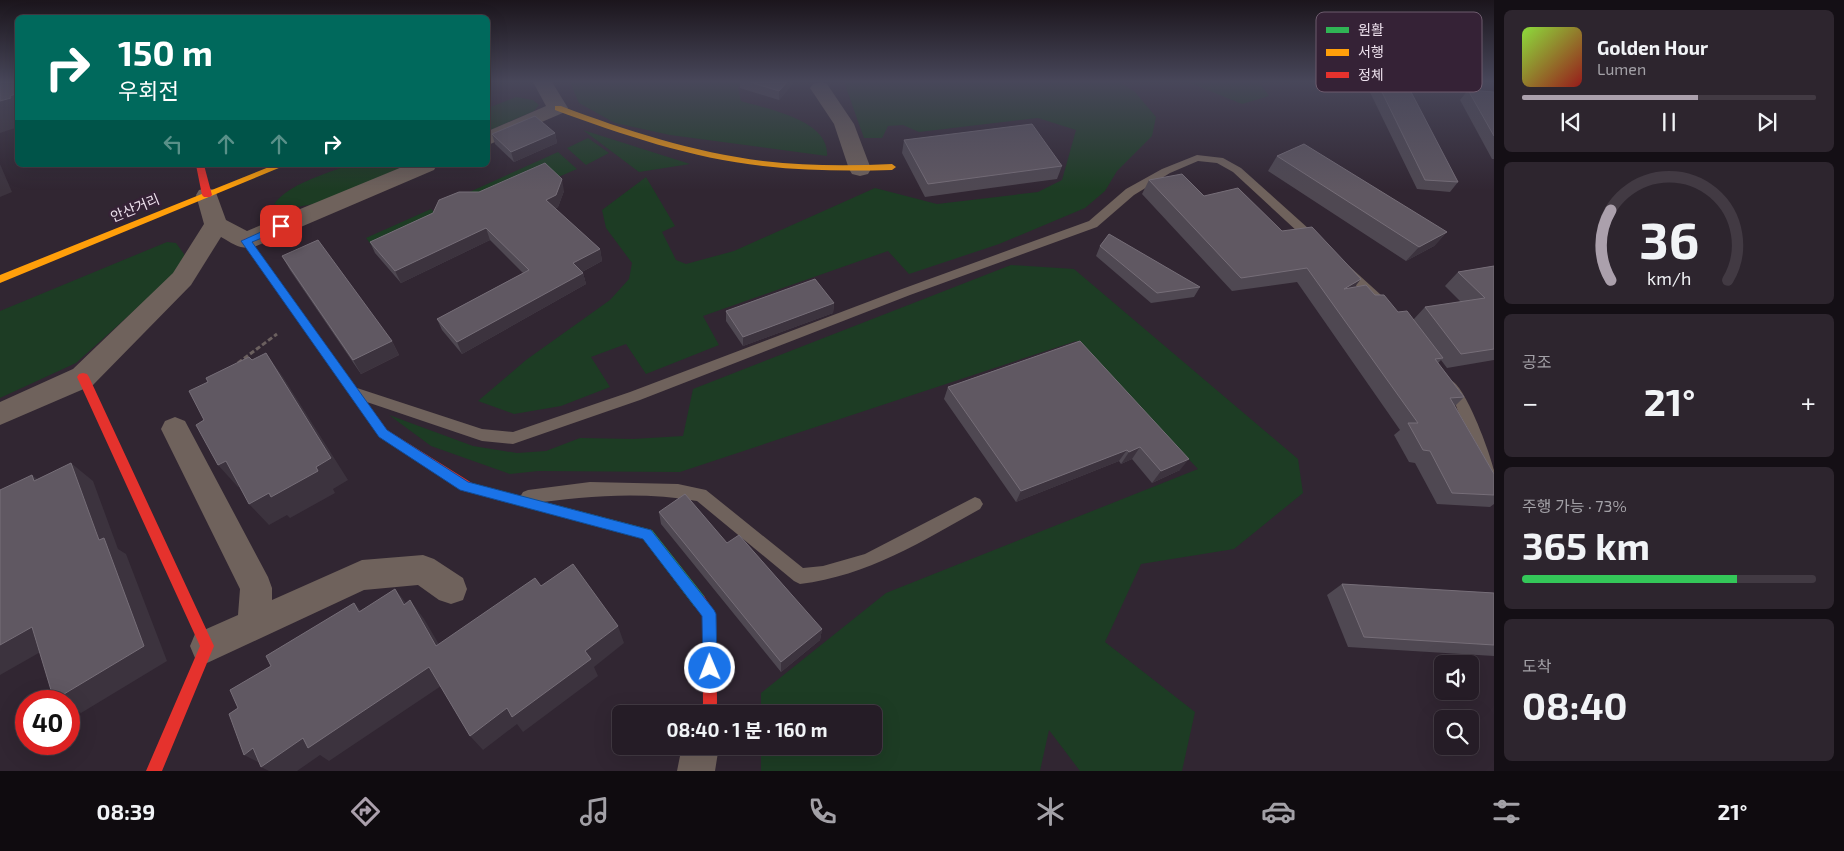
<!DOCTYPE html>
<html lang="ko">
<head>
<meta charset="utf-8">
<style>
	body { margin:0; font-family:"Exo 2","Noto Sans KR",sans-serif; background:#2d252e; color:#f1f3f6; height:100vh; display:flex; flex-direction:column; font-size:19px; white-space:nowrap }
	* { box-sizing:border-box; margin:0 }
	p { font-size:16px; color:#a3a1a7 }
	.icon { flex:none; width:28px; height:28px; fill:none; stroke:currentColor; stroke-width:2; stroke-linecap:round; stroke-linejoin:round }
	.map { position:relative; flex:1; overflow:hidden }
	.side { display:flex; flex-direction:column; gap:10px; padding:10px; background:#140f15; width:350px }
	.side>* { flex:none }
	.hud { position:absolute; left:15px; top:15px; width:475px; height:152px; border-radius:8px; box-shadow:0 5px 20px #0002,0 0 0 1px #423a43; background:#00695c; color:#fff; overflow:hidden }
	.fabs { position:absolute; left:1434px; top:655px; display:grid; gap:10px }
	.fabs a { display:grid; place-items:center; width:45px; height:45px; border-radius:8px; background:#251c26; box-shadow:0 5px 20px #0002,0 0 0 1px #423a43; font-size:25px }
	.speed { position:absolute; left:15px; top:690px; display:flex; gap:10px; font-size:25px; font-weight:700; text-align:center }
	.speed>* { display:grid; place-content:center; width:65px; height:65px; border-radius:50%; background:#251c26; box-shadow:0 5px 20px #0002,0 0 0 1px #423a43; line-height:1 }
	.speed .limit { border:8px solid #d22; background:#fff; color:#111 }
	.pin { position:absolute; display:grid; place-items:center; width:42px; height:42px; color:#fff; margin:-21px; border-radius:10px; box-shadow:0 2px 8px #0006 }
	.me { position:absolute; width:55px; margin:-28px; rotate:359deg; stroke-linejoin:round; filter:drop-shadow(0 0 4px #0008) }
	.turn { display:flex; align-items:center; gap:18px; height:105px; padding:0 20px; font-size:22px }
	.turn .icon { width:65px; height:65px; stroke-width:2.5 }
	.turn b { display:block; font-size:35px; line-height:42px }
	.lanes { display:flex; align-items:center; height:48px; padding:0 20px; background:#0003; justify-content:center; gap:25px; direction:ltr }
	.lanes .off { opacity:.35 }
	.big { font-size:38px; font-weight:700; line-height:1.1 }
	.side .tile { flex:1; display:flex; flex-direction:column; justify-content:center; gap:8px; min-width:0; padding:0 18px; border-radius:8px; background:#2d252e }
	.side .dial { align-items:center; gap:0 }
	.dial svg { height:130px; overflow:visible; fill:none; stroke:#423a43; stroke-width:7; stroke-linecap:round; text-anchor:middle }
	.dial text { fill:#f1f3f6; stroke:none }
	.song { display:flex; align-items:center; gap:15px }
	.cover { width:60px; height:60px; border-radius:8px; background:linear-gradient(135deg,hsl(90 70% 55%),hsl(0 70% 35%)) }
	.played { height:5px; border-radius:2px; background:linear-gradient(90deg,#aba0ac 60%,#423a43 60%) }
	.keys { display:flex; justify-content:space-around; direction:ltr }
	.heat { display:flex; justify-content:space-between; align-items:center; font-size:28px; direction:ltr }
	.charge { height:8px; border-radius:4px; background:linear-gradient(90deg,#34c759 73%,#423a43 0) }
	.trip { position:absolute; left:612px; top:705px; width:270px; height:50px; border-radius:8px; background:#251c26; box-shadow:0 5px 20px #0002,0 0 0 1px #423a43; font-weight:700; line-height:50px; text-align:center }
	.tab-bar { display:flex; height:80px; justify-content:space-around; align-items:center; background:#0f0b0f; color:#a3a1a7 }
	.tab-bar .icon { width:35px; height:35px }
	.tab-bar .active { color:#aba0ac }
	.tab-bar b { font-size:22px; color:#f1f3f6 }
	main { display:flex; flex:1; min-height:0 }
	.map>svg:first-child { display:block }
	.green { fill:#1d3c24 }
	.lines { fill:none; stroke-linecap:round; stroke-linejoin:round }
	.path { stroke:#6b605f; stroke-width:3; stroke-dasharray:5 2.5; stroke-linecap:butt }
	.lane { fill:#6f625c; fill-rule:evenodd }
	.street { fill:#6f625c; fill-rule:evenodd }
	.fast { fill:#30b455; fill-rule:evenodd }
	.slow { fill:#ff9f0a; fill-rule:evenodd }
	.jam { fill:#e5322d; fill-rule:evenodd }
	.wall { fill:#4f4852 }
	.shaded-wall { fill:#3c333e }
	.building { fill:#605862; stroke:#766e78 }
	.route { fill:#1a73e8; stroke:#114b97 }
	.labels { text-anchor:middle; stroke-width:5; stroke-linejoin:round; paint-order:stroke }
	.street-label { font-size:14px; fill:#ede1ed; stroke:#352236 }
	.key { fill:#352236; stroke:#6c5b6d; stroke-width:1 }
	.key-label { font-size:14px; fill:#ede1ed }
</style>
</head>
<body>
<main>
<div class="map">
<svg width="1494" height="771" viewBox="0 0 1494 771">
	<rect width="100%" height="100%" fill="#312632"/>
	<path class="green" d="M570 82H741L738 88 741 101C767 109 830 120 827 156L670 135 615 123 579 103Z
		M844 82H1120L1135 92 1156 117 1152 136 1117 171 1105 191 1085 208 999 244 909 274 888 251 703 316 719 345 646 374 626 344 591 357 610 387 561 406 514 414 478 401 526 360 610 300 629 279 632 263 606 228 602 210 646 177 675 226 662 232 676 260 686 264 734 251 875 188 937 204 1038 192 1062 180 1076 130 1038 118 919 132 903 125 888 126 882 138H864Z
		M1259 82 1269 96 1242 104 1188 82Z
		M516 97 533 100 539 105 534 111 488 131V108Z
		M583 130 690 164 639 172Z
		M588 138 609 153 586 165 567 148Z
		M558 152 577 169 549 181 476 206 465 194Z
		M348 165H408C373 180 311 217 274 204 290 183 324 175 348 165Z
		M431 209 442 221 376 251 366 238Z
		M167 242 176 243 184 254 185 265 76 363 0 398V311Z
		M1011 265 1074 269 1298 459 1303 493 1234 549 1141 564 1105 642 1195 712 1182 771H1080L1049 730 1040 771H761V746H874V714H761V693L886 593 1198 469 1076 341 680 472 538 471 510 474 431 446 389 415 473 446 517 453 546 451 580 438 633 439 683 436 693 389Z"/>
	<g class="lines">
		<path class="path" d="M238 363 277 334"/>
		<path class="lane" d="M1197 155 1223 158 1241 168 1319 238 1321 241 1319 244H1311L1233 172 1217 163 1198 161 1170 173 1134 195 1097 227 910 295 640 400 513 444 482 441 352 397 350 393 352 389 357 388 482 429 513 432 630 392 902 289 1089 221 1126 189 1162 169Z
			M1345 265 1349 266 1381 295 1383 298 1381 301H1373L1341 272 1339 269 1341 266Z
			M1450 380C1465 384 1490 453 1494 470 1494 478 1494 489 1494 498L1489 496 1486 491 1454 400 1443 385 1445 381Z
			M590 482 678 484 706 490 803 568 823 566 865 554 975 497 980 499 983 504 980 509C923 541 867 576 800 584L794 581 697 501C641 491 584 496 528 504L523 502 520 497 523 492 528 490Z"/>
		<path class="street" d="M533 82H552L568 108 565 112 488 145V131L546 106Z
			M822 82 827 84 854 124 871 169 868 174 860 176 852 174 849 169 834 124 810 88 813 84Z
			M407 165H437L434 170 254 247C241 250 233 244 221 237L191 285 93 385 0 425V402L73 369 173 273 204 224 196 195 199 190 207 188 215 190 226 220 247 231Z
			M175 417 185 421 268 577 272 588V600L362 560 423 555 434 559 463 578 467 589 463 600 451 604 439 600 418 585 364 590 207 663 195 658 190 646 195 634 238 615 240 589 161 429 165 421Z
			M682 746H719L715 771H677Z"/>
		<path class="fast" d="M468 482 652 530 704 596 706 601 704 606 699 607 694 606 643 539 468 492 464 491 462 487 464 483Z"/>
		<path class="slow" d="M555 106H561C627 131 693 152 763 161 806 166 849 166 892 164L896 167 892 170C849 171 806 171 763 166 691 158 623 135 555 110Z
			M274 165H286L0 283V275Z"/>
		<path class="jam" d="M196 165H204L212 195 210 197H204L202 195Z
			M246 238 249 239 387 430 472 483 474 487 472 491 468 492 464 491 379 436 243 243 241 241Z
			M83 373 87 374 89 377 214 646 162 771H146L200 646 77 377 79 374Z
			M699 595 704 596 716 614 717 703 715 714H701L703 703 702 616 692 601 694 596Z"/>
	</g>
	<path class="wall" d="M740 82H794L779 100 740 88Z
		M1365 82H1410L1409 88 1458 182 1450 192 1417 189Z
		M1468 90 1494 92V159H1492L1460 100Z
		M555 133 557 143 514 162 495 144 492 134Z
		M904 140 1062 166 1057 179 925 197 902 153Z
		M1277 156 1447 232 1434 246 1406 261 1268 171Z
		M1149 180 1204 196 1282 231 1354 287 1375 295 1398 312 1413 320 1425 307 1461 302 1445 286 1458 272 1494 266V360L1447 368 1441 360 1438 363 1464 397 1455 406 1494 474V504L1490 507 1437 504 1415 463 1409 462 1394 435 1400 430 1297 282 1232 291 1142 194Z
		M564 191 558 207 555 209 600 249 602 261 582 272 583 273 586 284 462 354 442 330 437 319 523 273 490 240 401 283 375 253 370 242 479 192Z
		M1100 246 1200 287 1194 297 1151 303 1096 256Z
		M282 256 392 341 399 355 361 374 290 270Z
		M834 303 833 313 743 346 726 321V311Z
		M1080 341 1180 470 1152 483 1132 459 1121 464 1119 461 1016 502 944 399 948 387Z
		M659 512 727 543 822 629 820 640 781 672 661 524Z
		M1342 584 1494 593V656L1348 647 1327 595Z"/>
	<path class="shaded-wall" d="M787 82H794L779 100V91Z
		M18 93V127L0 133V101L10 96Z
		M555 133 557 143 514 162 511 152Z
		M0 164 12 192 0 197Z
		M562 179 564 191 558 207 548 212 546 200Z
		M486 228 490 240 401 283 395 271Z
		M1447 232 1434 246 1406 261 1419 247Z
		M600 249 602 261 576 275 573 263Z
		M583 273 586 284 462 354 457 342Z
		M1361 279 1350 293 1344 289Z
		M834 303 833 313 743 346V337Z
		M392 341 399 355 361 374 353 360Z
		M266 353 283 377 348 480 333 489 335 493 290 518 287 515 269 525 249 504Z
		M1140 447 1132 459 1121 464 1129 452Z
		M1127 450 1119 461 1016 502 1021 491Z
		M1189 459 1180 470 1152 483 1161 471Z
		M226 461 246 483 238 487 218 465Z
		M71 463 93 481 118 549 126 554 167 661 81 713 69 707V701H57L54 700 99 540Z
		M32 475 55 493 34 481Z
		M395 589 410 608 404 605Z
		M410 600 424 619 450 663 436 646Z
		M354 603 371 622 359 612Z
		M618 626 624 643 594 667 598 676 523 732 517 724 483 750 470 736Z
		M32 627 58 642 0 675V645Z
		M822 629 820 640 781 672V662Z
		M429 667 444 684 329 761 320 755 297 771H269L261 767 264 765 244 755 253 748 303 738Z"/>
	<path class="building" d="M0 82H18V93L10 96 11 98 0 101Z
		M750 82H787L779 91Z
		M1377 82H1410L1409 88 1458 182 1425 180Z
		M1468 90 1494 92V136Z
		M535 116 555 133 511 152 492 134Z
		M1032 124 1062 166 928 184 904 140Z
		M1304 144 1447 232 1419 247 1277 156Z
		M545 163 562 179 556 195 546 200 600 249 573 263 583 273 457 342 437 319 529 270 486 228 395 271 370 242 433 213 439 200 459 192H479Z
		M1182 174 1204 196 1238 188 1282 231 1312 227 1361 279 1344 289 1366 285 1375 295H1384L1398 312 1407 311 1443 358 1435 359 1464 397 1450 398 1494 474V495L1452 493 1430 451 1423 450 1408 423H1418L1307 268 1241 278 1149 180Z
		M1109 234 1200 287 1157 293 1100 246Z
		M318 240 392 341 353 360 282 256Z
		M1494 266V349L1461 354 1425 307 1485 298 1458 272Z
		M815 279 834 303 743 337 726 311Z
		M1080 341 1189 459 1161 471 1140 447 1129 452 1127 450 1021 491 948 387Z
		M266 353 331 458 316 467 318 471 271 497 269 493 249 504 226 461 218 465 196 425 204 420 189 391 208 382 206 378 249 357 252 360Z
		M71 463 99 540 104 538 144 646 54 700 32 627 0 645V490L32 475 34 481Z
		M685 494 727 543 739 535 822 629 781 662 659 512Z
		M573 564 618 626 585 651 591 659 512 717 507 708 470 736 429 667 308 748 303 738 261 767 253 748 244 755 229 714 238 708 230 690 271 666 266 656 354 603 359 612 395 589 404 605 410 600 436 646 535 578 541 586Z
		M1342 584 1494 593V645L1364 637Z"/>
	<linearGradient id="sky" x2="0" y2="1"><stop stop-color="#1b151c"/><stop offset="0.43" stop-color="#48475a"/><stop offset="1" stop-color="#48475a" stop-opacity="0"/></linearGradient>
	<rect width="1494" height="190" fill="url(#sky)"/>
	<path class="route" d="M281 223 284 224V229L252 242 387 430 468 482 651 530 714 610 716 614 717 668 715 673 710 675 705 673 703 668 702 616 643 539 460 490 379 437 241 241Z"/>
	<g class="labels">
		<g class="street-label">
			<text transform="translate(135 208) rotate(-22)" y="5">안산거리</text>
		</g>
	</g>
	<rect x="1316" y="12" width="166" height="80" rx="8" class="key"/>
	<rect x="1326" y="27" width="23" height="6" fill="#30b455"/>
	<rect x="1326" y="49" width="23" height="7" fill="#ff9f0a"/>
	<rect x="1326" y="72" width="23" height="6" fill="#e5322d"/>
	<g class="key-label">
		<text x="1358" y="35">원활</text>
		<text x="1358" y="57">서행</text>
		<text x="1358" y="80">정체</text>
	</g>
</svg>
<div class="fabs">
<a><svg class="icon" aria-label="sound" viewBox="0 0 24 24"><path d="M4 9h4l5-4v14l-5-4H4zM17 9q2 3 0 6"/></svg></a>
<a><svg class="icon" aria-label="search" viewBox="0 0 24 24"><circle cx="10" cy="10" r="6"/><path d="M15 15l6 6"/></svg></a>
</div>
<div class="speed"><div class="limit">40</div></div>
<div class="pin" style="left:281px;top:226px;background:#d93025"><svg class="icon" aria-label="arrive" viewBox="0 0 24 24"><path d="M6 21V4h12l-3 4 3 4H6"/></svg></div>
<svg class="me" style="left:710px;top:668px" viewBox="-20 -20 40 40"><circle r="17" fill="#1a73e8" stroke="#fff" stroke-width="3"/><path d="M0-11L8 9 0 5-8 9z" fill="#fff"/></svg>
<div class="trip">08:40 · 1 분 · 160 m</div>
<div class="hud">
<div class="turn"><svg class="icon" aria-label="right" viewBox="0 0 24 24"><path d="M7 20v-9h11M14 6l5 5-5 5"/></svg><div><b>150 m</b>우회전</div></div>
<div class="lanes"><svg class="icon off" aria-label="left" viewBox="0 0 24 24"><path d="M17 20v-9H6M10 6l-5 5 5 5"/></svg><svg class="icon off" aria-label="ahead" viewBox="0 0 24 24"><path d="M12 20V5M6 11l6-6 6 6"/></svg><svg class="icon off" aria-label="ahead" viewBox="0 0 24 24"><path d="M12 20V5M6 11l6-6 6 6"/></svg><svg class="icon" aria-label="right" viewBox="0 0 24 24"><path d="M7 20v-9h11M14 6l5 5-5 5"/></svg></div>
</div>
</div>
<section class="side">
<div class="tile">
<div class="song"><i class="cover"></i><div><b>Golden Hour</b><p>Lumen</p></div></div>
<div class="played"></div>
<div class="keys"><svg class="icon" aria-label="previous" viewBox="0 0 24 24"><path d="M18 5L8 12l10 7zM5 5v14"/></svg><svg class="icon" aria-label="pause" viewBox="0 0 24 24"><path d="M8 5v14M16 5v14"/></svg><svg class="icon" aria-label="next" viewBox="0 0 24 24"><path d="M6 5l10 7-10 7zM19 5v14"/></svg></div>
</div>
<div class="tile dial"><svg viewBox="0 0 100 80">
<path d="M14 69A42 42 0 1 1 86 69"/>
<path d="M14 69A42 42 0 0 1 14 26" stroke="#aba0ac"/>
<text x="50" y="56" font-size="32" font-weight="700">36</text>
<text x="50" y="72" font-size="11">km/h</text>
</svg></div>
<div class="tile"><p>공조</p>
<div class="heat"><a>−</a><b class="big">21°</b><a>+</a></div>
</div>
<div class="tile"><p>주행 가능 · 73%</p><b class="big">365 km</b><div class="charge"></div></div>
<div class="tile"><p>도착</p><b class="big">08:40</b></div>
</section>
</main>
<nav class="tab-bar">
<b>08:39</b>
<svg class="icon active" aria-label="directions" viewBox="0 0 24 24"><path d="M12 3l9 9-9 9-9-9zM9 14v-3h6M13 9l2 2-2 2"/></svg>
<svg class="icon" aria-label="music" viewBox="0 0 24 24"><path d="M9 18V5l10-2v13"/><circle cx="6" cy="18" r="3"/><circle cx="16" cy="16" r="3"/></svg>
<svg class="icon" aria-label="phone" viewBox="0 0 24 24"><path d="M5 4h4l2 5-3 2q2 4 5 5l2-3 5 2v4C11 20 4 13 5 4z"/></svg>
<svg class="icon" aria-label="climate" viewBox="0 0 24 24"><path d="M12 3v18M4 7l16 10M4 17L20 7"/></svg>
<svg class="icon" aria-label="car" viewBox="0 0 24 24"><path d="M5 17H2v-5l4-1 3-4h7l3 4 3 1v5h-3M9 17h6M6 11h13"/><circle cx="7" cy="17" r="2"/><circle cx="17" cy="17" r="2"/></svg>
<svg class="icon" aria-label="filters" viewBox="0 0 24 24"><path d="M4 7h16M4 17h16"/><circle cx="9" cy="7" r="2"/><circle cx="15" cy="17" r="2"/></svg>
<b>21°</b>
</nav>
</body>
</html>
